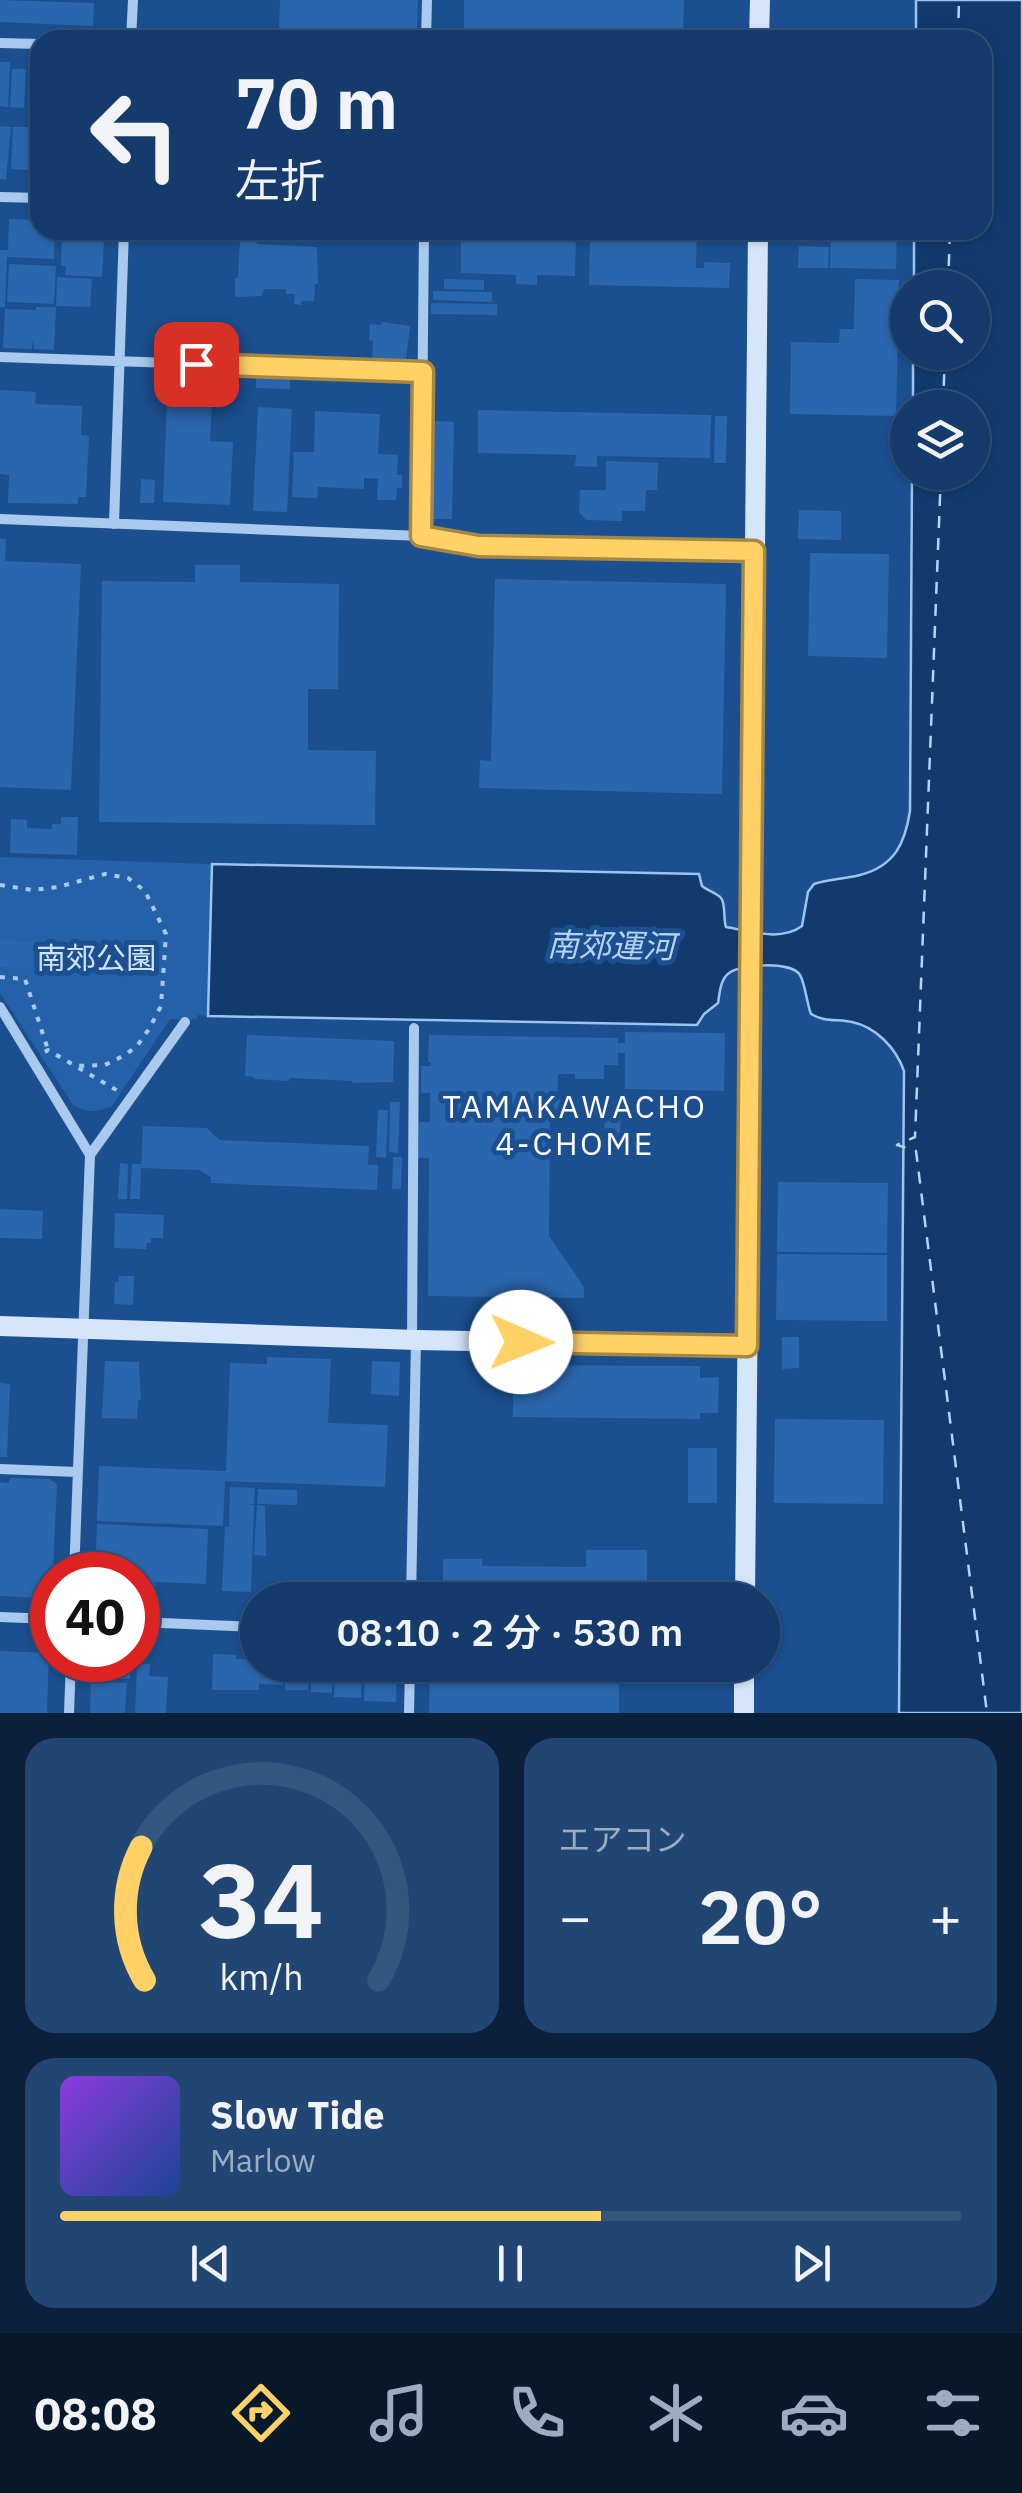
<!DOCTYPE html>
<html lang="ja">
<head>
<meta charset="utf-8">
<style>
	body { margin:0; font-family:"IBM Plex Sans","Noto Sans JP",sans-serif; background:#214673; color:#f1f3f6; height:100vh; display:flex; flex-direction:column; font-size:38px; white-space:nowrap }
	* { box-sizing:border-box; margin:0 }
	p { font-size:32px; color:#9dadc1 }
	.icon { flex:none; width:55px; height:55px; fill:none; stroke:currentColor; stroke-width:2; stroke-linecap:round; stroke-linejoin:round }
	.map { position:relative; height:1713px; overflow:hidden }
	.panel { display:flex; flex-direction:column; gap:25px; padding:25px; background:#0b203b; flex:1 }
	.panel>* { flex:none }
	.banner { position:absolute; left:30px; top:30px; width:962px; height:210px; border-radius:30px; box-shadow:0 2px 8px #0004,0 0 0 2px #33557e; background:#143b6b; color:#f1f3f6; overflow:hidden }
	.controls { position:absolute; left:890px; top:270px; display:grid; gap:20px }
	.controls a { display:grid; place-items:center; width:100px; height:100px; border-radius:50%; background:#143b6b; box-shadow:0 2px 8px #0004,0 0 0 2px #33557e; font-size:50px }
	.speed { position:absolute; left:30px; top:1552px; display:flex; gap:20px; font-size:50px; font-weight:700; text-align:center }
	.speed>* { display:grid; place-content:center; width:130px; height:130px; border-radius:50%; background:#143b6b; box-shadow:0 2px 8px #0004,0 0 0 2px #33557e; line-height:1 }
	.speed .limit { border:15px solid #d22; background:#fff; color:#111 }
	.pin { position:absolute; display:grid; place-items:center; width:85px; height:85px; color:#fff; margin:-42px; border-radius:20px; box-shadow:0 5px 15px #0006 }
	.me { position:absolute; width:110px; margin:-55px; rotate:91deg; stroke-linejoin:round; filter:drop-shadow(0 0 8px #0008) }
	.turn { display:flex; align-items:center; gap:35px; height:210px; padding:0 40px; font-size:45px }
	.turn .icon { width:130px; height:130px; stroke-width:2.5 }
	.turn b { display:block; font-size:70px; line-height:85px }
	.big { font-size:75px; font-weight:600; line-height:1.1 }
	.panel .widget { flex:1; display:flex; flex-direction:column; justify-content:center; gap:15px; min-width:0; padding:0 35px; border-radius:30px; background:#214673 }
	.panel .dial { align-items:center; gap:0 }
	.dial svg { height:260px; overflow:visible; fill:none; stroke:#33557e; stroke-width:7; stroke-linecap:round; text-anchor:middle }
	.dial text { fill:#f1f3f6; stroke:none }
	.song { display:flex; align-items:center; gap:30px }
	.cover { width:120px; height:120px; border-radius:15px; background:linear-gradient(135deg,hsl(270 70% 55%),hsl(220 70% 35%)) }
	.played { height:10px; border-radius:5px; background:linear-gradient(90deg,#ffd166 60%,#33557e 60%) }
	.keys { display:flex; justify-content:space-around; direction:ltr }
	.heat { display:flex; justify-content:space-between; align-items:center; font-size:55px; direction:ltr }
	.panel .tiles { flex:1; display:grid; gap:25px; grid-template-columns:1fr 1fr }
	.widget:last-child { grid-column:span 2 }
	.trip { position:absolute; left:240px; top:1582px; width:540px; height:100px; border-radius:50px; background:#143b6b; box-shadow:0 2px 8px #0004,0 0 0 2px #33557e; font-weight:600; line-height:100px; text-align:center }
	.tabs { display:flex; height:160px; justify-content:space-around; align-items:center; background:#08182b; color:#9dadc1 }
	.tabs .icon { width:70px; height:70px }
	.tabs .active { color:#ffd166 }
	.tabs b { font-size:45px; color:#f1f3f6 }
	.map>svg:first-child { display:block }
	.green { fill:#2461a8 }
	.water { fill:#123a6d; stroke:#9cc4f0; stroke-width:2.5 }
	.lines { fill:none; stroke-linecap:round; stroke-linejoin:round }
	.ferry { stroke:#b5d3f5; stroke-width:2.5; stroke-dasharray:12 10; stroke-linecap:butt }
	.building { fill:#2a66ad }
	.path { stroke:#a9c9ee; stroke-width:4; stroke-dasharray:5 8; stroke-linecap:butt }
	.street { stroke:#a9c9ee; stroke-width:10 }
	.secondary { stroke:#d6e6fa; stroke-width:20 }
	.route-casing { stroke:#a68842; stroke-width:25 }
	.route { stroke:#ffd166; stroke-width:18 }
	.labels { text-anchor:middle; stroke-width:10; stroke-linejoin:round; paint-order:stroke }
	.park-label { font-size:30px; fill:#cfe3fa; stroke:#1b4f8f }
	.water-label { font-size:32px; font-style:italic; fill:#b5d3f5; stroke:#1b4f8f }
	.neighbourhood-label { font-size:32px; letter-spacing:2.5px; fill:#fff; stroke:#1b4f8f }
</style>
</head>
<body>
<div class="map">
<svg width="1022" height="1713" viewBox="0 0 1022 1713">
	<rect width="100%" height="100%" fill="#1b4f8f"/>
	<path class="green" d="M0 857 212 864 208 1016 198 1015 196 1019H170L112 1106C97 1113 87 1113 73 1105L0 993Z"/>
	<path class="water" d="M916 0H1022V1713H899L904 1071C896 1048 876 1027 852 1022 837 1019 824 1022 811 1014 807 1004 805 983 800 975 791 961 741 964 729 973 720 980 720 992 718 1003L704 1014 697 1025 208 1016 212 864 699 874 702 886C707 890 718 894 721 898 726 904 723 919 726 927 751 931 780 942 802 926L808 892 814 884C829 879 845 879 860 875 895 866 905 843 910 811L912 473 972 472V408L913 407V353L972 352V288L914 287V230H982V40H916Z"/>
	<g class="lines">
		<path class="ferry" d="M958 40 959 0
			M948 288 950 230
			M943 408 945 352
			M941 472 915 1137 897 1145 916 1151 987 1713"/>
	</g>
	<path class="building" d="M0 0 94 3 93 26 0 22Z
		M280 0H418L417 32 279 29Z
		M464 0H684L683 37 464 32Z
		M0 62H10L8 107 0 106Z
		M12 69H26L24 108 10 107Z
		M31 73H40V110H30Z
		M31 124H40V162H28V170L11 169 13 127H31Z
		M0 126 11 127 6 180 0 179Z
		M9 219 40 220V230H55L54 259 7 257 5 307H0V250H8Z
		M590 230H697L696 268H704V262L730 263 729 288 589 285Z
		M831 230H897L896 269 830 268Z
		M461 233 576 236 575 276 537 275V285L516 284V275L461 273Z
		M62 234 104 239 102 277 65 275 66 266H61Z
		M240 241 257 242V244L317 247 318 284H315L314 301H301V305L294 304 295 294H286V289H264L262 296 235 297V278H238Z
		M799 246 829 247 828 268H798Z
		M9 264 56 266 54 304 7 302Z
		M57 277 92 279 90 307 56 306Z
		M444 279 484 280V290L444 289Z
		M855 279 899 280 896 416 790 414 791 342 839 343 840 329H854Z
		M433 291 492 292V302L433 300Z
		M431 303 497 304V315L431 314Z
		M36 307H56L54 350 34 349 33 338 32 349 3 348 5 309 36 310Z
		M382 322 410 326 406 361 372 360 373 341 369 340 370 324 381 325Z
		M256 374 290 375V389L256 388Z
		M0 390 36 392 35 404 82 406 81 435 89 436 86 497H78V504L8 503 9 475 0 474Z
		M167 399 212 401 210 441 233 442 230 505 163 502Z
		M258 407 292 409 287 512 253 511Z
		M478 410 711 415 710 458 597 456V467L575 466 576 455 478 453Z
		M315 411 380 414 378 454 398 455 397 475H402V488H397L396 500H377L378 479 364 478V489L318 487 317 498 292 497 294 452H314Z
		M715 416H727L726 463H714Z
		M433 421 454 422 452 519H431Z
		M606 461 658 463 657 490H646L645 511H622V521L586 520 579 512 580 490H606Z
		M141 479 155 480 154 503H140Z
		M799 510 841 511V540L798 539Z
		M0 538 6 539 5 561 81 564 71 790 0 787Z
		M810 553 889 554 887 658 808 656Z
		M195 565H240V582L339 584 338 689H308V750L376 751 375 825 99 822 102 581 195 582Z
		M495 579 726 584 722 794 479 788 480 760 491 761Z
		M61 817H78L77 855 10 853 11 819 27 820V828L52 829V824H61Z
		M0 940 33 942 32 968 0 967Z
		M625 1032 725 1033 724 1091 625 1089V1053H618V1065H604V1079H575V1074H558L557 1101 559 1099 621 1100 620 1139H604L605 1111H550L549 1236 584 1287V1298L428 1296 429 1158H418L419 1122H430V1093H421V1066H431V1063L428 1062 429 1035 618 1038V1043H625Z
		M247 1035 394 1041 393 1082 352 1083 353 1081 289 1078V1081L254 1079V1077L245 1076Z
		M390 1102H400L398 1153 389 1152Z
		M378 1110H388L386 1158 376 1157Z
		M143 1126 207 1128 219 1140 369 1146 368 1165H378L377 1190 211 1183V1177L199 1170 141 1168Z
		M393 1157H402L401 1189H392Z
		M120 1163 128 1164 127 1199H118Z
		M132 1164H141L140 1199H130Z
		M778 1182 888 1183 887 1253 777 1252Z
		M0 1209 43 1211 42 1239 0 1238Z
		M115 1213 164 1215 163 1238H151V1243H147L146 1249 114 1248Z
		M777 1254 887 1255V1321L776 1320Z
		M119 1276H134L133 1305 114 1304 115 1282H118Z
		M782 1337H799V1368L782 1369Z
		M267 1357 331 1359 328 1423 388 1425 385 1487 225 1481 223 1526 97 1521 99 1466 226 1471 230 1363 267 1364Z
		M105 1361 139 1362 141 1400H138L137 1419 102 1418Z
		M372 1361 400 1362 399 1396 371 1394Z
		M513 1365 700 1366V1378L719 1377 718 1413H700V1419L513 1417Z
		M0 1383 10 1384 7 1457H0Z
		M775 1419 884 1420 883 1504 774 1503Z
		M688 1448H717V1503H688Z
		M10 1478 49 1479 57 1484 52 1592 45 1598 0 1596V1482L9 1483Z
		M230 1487 255 1488 254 1504H247L254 1505 251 1592 222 1591 225 1527H229Z
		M258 1489 297 1490V1505L257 1504Z
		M257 1505 265 1506 266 1556 254 1555Z
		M97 1524 208 1529 206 1584 155 1582V1591H138V1575H95Z
		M586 1550H647V1589H634V1600H443V1559H482V1566L586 1567Z
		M0 1651 49 1653 47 1713H0Z
		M213 1654 236 1655V1659L258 1660V1665H284L283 1685 259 1684V1690H212Z
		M93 1660H131L130 1679 92 1678Z
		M137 1663 150 1664 149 1676 168 1677 166 1713H135Z
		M286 1665H310L308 1690H285Z
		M311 1665H333L332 1693 311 1692Z
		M335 1665H362L361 1698 334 1697Z
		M365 1665H397L396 1702 364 1701Z
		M430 1665H619V1713H429Z
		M91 1682 127 1683 125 1713H90Z"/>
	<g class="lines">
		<path class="path" d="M0 885 32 890 58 887 105 874 128 878 145 891 166 934 161 1006 149 1029 137 1046 125 1055 105 1065 75 1066
			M0 977 25 979 48 1050
			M45 1052 48 1050 118 1091"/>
		<path class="street" d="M131 40 133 0
			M426 40 427 0
			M0 43 40 44
			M0 197 40 198
			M0 357 423 372
			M0 519 421 536 424 230
			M114 524 124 230
			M0 1007 90 1155 74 1575
			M90 1155 185 1022
			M412 1340 414 1028
			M0 1469 77 1472
			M411 1600 416 1340
			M0 1617 52 1619
			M138 1622 258 1627
			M69 1713 71 1660
			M409 1713 410 1665"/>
		<path class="secondary" d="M759 40 760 0
			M421 536 479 546 754 551
			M0 1326 416 1340 747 1346
			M745 1600 758 230
			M744 1713V1665"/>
	</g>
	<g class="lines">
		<defs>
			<path id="route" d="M196 364 423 372 421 536 479 546 754 551 747 1346 521 1342"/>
		</defs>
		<use href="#route" class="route-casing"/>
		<use href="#route" class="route"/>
	</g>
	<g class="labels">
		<g class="park-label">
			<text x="96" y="969">南郊公園</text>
		</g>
		<g class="water-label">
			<text transform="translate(611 946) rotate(1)" y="11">南郊運河</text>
		</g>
		<g class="neighbourhood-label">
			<text x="575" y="1118">TAMAKAWACHO<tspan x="575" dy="37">4-CHOME</tspan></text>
		</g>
	</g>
</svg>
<div class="controls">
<a><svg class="icon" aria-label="search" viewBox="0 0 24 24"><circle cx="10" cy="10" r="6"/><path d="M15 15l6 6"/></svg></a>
<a><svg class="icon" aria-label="layers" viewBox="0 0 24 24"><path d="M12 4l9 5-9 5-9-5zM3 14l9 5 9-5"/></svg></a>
</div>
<div class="speed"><div class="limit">40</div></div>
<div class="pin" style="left:196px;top:364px;background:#d93025"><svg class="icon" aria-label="arrive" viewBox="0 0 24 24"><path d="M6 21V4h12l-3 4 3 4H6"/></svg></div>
<svg class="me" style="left:521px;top:1342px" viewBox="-20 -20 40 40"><circle r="19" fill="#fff"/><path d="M0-13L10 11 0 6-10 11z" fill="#ffd166"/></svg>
<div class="trip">08:10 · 2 分 · 530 m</div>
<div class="banner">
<div class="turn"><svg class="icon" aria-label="left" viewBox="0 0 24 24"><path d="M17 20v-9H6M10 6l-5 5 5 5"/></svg><div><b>70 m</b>左折</div></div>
</div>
</div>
<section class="panel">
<div class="tiles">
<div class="widget dial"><svg viewBox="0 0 100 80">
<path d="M14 69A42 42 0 1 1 86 69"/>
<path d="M14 69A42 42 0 0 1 13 28" stroke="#ffd166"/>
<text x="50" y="56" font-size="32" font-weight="700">34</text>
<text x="50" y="72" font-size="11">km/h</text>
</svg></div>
<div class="widget"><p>エアコン</p>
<div class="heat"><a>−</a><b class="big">20°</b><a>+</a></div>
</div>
<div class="widget">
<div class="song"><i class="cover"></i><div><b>Slow Tide</b><p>Marlow</p></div></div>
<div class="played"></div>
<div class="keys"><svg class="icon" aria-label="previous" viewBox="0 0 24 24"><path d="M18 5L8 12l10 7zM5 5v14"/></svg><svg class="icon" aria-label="pause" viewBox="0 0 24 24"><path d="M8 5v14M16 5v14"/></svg><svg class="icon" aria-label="next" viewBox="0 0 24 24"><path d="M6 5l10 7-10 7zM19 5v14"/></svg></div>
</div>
</div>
</section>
<nav class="tabs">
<b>08:08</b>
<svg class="icon active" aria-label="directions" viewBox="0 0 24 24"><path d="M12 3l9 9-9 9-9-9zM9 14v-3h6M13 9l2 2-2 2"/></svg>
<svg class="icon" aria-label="music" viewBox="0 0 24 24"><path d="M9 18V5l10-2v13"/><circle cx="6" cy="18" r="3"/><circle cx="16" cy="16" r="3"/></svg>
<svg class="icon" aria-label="phone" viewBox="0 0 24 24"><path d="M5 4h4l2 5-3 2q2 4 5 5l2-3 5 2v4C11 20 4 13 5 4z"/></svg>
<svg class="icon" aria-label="climate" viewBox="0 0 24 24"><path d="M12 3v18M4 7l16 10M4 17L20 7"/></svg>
<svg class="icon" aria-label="car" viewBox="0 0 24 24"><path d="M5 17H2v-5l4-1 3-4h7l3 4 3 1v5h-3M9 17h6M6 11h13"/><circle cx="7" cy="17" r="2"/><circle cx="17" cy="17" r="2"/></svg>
<svg class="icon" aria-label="filters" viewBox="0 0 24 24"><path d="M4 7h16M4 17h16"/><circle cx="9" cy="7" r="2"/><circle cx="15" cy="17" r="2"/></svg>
</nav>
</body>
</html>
